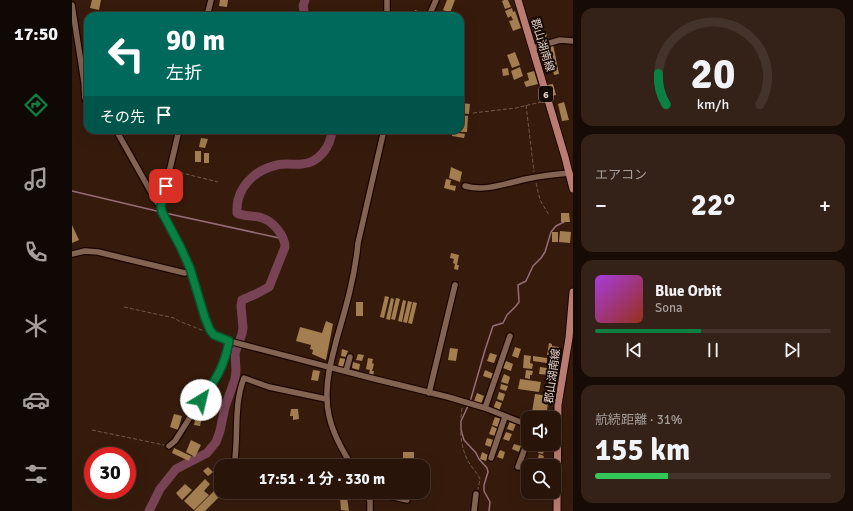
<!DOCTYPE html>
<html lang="ja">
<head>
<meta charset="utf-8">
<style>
	body { margin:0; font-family:Signika,"Noto Sans JP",sans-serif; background:#342117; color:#f1f3f6; height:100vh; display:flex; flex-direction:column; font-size:15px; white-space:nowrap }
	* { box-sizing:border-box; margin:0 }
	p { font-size:13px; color:#a59e9c }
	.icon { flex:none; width:22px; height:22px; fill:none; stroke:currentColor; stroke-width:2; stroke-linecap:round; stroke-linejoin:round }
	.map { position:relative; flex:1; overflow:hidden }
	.drawer { display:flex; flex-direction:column; gap:8px; padding:8px; background:#160b05; width:280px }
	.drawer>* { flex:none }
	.banner { position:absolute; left:12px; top:12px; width:380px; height:122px; border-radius:12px; box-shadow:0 4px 16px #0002,0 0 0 1px #44332a; background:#00695c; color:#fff; overflow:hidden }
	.tools { position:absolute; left:449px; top:411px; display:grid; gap:8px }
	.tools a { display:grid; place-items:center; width:40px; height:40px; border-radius:8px; background:#281409; box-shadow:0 4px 16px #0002,0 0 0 1px #44332a; font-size:20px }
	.speed { position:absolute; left:12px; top:447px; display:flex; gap:8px; font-size:20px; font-weight:700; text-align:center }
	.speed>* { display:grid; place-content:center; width:52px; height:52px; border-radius:50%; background:#281409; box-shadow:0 4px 16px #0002,0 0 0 1px #44332a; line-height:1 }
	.speed .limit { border:6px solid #d22; background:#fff; color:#111 }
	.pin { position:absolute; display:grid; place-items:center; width:34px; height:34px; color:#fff; margin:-17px; border-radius:8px; box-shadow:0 2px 6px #0006 }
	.me { position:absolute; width:44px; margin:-22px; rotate:36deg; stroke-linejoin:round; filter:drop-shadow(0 0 3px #0008) }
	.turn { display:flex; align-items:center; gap:14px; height:84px; padding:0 16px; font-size:18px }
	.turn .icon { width:52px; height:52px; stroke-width:2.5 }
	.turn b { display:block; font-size:28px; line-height:34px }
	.then { display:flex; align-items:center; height:38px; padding:0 16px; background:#0003; gap:8px; font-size:15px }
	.big { font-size:30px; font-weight:700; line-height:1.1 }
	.drawer .card { flex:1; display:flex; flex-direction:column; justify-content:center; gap:6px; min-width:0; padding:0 14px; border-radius:12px; background:#342117 }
	.drawer .dial { align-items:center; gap:0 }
	.dial svg { height:104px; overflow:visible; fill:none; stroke:#44332a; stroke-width:7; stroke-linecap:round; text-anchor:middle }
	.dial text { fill:#f1f3f6; stroke:none }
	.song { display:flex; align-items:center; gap:12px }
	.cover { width:48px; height:48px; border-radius:6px; background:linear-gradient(135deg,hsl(280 70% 55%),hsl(10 70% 35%)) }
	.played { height:4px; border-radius:2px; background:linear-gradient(90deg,#0b8043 45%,#44332a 45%) }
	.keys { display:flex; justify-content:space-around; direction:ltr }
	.heat { display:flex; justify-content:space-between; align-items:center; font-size:22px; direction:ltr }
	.charge { height:6px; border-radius:3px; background:linear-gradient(90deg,#34c759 31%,#44332a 0) }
	.trip { position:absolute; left:142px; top:459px; width:216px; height:40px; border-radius:12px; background:#281409; box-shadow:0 4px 16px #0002,0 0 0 1px #44332a; font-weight:700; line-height:40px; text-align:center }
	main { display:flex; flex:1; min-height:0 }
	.tab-bar { display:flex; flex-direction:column; width:72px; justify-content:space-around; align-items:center; background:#100804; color:#a59e9c }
	.tab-bar .icon { width:28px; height:28px }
	.tab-bar .active { color:#0b8043 }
	.tab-bar b { font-size:18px; color:#f1f3f6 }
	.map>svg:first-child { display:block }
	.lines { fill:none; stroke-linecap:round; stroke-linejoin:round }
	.stream { stroke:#976d77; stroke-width:1.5 }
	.river { stroke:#774355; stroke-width:9 }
	.building { fill:#a27e51 }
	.minor-casing { stroke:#1c0500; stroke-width:8 }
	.major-casing { stroke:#1c0500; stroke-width:9 }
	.path { stroke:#71584b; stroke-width:1; stroke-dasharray:4 2; stroke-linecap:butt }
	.minor { stroke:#836352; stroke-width:5.5 }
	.major { stroke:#ba7c72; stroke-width:7 }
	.route-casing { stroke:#07532c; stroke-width:10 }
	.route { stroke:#0b8043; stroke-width:7 }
	.labels { text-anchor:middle; stroke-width:4; stroke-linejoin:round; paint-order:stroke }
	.shield { fill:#150904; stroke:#a4938b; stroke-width:1 }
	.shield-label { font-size:10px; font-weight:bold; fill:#e1cec5 }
	.street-label { font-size:11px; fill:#e1cec5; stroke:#150904 }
</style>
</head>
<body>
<main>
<nav class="tab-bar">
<b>17:50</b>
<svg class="icon active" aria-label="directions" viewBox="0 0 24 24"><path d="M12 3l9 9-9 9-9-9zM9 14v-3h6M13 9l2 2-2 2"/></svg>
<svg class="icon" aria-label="music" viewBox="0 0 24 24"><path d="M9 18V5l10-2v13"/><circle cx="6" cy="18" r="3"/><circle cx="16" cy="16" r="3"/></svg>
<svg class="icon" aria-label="phone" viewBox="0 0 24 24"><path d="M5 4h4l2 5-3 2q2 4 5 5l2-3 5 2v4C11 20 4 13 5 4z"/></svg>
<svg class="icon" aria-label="climate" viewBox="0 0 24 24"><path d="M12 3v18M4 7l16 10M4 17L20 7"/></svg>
<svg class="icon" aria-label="car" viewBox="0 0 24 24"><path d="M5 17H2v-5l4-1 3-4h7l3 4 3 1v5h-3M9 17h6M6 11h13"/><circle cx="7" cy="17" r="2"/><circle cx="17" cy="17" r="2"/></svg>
<svg class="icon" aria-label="filters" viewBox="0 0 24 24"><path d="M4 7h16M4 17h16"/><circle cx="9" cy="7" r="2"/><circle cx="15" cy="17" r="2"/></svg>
</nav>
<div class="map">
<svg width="501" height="511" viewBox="0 0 501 511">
	<rect width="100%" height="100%" fill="#361b0c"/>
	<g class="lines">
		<path class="stream" d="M0 191 89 212
			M93 213 212 239
			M398 402 413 350 421 326 431 323 435 315 444 306 447 302 446 285 454 281 461 266 469 258 473 252 479 232 484 226 492 222
			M396 406 389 421V430L392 440 404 453 407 459 415 468 416 472 412 485V491L418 502 417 511"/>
		<path class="river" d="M233 0 231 6 233 16
			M77 511 88 489 104 469 135 453 144 442 148 431 153 407 163 379 164 370 163 353 170 334 171 328 169 306 170 300 184 294 197 287 213 247C213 236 201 221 190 218 182 215 172 217 165 213 165 209 165 204 166 200 171 181 187 169 205 165 213 163 222 165 230 164 247 163 259 146 260 130"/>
	</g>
	<path class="building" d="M20 0H29L27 10 18 8Z
		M148 0H156L155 7 147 6Z
		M375 0H383L378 13 371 10Z
		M432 0H436L439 7 433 9 430 1Z
		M440 8 441 12 443 11 449 28 441 31 437 21 441 20 439 16 436 18 433 11Z
		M343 10 354 14V16L341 14Z
		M468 31 475 34 474 38 466 37Z
		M481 44 487 74 482 75 475 45Z
		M443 52 448 65 440 68 435 55Z
		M448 67 451 76 442 80 439 71Z
		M436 68 437 75 431 76 430 69Z
		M462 71 466 84 454 87 452 82 457 80 455 73Z
		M481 84 484 95 480 96 479 92 477 93 475 85Z
		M492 102 497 120 490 121 486 104Z
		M389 103 398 104 397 114 388 113Z
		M388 115 396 116 395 132H385V130H388Z
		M380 132 393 134 392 138 380 136Z
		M129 138 136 139 133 148 127 147Z
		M123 151H129V162H123Z
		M132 153H137V163H132Z
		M379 167 390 172 388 182 377 178Z
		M374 179 379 180 378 185 384 186 383 191 372 188Z
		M489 213H497L498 222H489Z
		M0 225 7 240 0 243Z
		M488 231 499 232 498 243 487 242Z
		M480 232H486V242H480Z
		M379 253 387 255 385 265H387L386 270 382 269 383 264 381 263 382 259 378 258Z
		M313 296 317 297 312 318 308 317Z
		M319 298 322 299 318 320 314 319Z
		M324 298 328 299 323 320 319 319Z
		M331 300 334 301 330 322 326 321Z
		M336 301 340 302 335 323 331 322Z
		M284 302H291V316H284Z
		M341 302 345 303 340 324 336 323Z
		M254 321 261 324 254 360 240 354 241 350 238 349 239 345 224 341 228 327 250 333Z
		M477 343 480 344V346L487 347 485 356 475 355Z
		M443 347 449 349 446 358 440 356Z
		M378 348 386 349 384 361 376 360Z
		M270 349 276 351 274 357 269 356Z
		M418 353 425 355 422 363 415 361Z
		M286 354 292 355 290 361 284 360Z
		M452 355 459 356 458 363 461 364 460 369 451 368Z
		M461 356 475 358V363L461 361Z
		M268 358 274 359 272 368 266 366Z
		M296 358 301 359 300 363 302 364 300 371H302L301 376 297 374 298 370 294 369Z
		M434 361 441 364 439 371 431 368Z
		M281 362 288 364 287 370 280 368Z
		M468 367 475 368V370H478L477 375 467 374Z
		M241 370 248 371 246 381 239 380Z
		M413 370 422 374 420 379 411 376Z
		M454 370 461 371 460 375H458V379L453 378Z
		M432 374 438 377 436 384 429 382Z
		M448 379 469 382 467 392 446 389Z
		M429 384 436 386 434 391 428 389Z
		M427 392 433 394 431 401 425 399Z
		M405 393 412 396 409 404 402 401Z
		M463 394 477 396 474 418H459Z
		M424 401 430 403 427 411 421 409Z
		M219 409H226L227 419 221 420V416H218Z
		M125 411 131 412 128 426 122 425Z
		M102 414 110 416 106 430 98 427Z
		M423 417 429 419 426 427 420 425Z
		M438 421 444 424 441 431 435 429Z
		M420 426 426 429 423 436 417 434Z
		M434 432 440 434 437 441 431 439Z
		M415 438 422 440 419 447 413 445Z
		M119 440 129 445 123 457 114 452Z
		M442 444 449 446 447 452 440 449Z
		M459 444 466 445 463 452 457 450Z
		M469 444 474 446 471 454 466 453Z
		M102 448 119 456 117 461 100 453Z
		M428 450 433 452 431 459 425 457Z
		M331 452H342V463H334V458H331Z
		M410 452 416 455 414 461 408 459Z
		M467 454 472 456 470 463 465 462Z
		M136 467 141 472 136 476 131 471Z
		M133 479 138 484 132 491 137 495 122 510 112 501Z
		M113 484 120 490 110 500 104 493Z
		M144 489 149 495 133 511H122Z
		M275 497 277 511 269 510 268 498Z"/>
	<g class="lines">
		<defs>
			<path id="minor" d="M315 0V16
				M0 5 12 82 13 98 16 106
				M135 16 139 0
				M357 16 364 0
				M461 48 488 40 501 41
				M44 130 84 201 89 207
				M107 130 89 207 92 218 108 246 118 268 133 318 138 330 142 335 157 341 299 378 376 397 413 408 456 425
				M393 186C413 192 435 183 454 179 469 176 483 174 498 173
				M0 254 13 251 26 252 113 273 119 271
				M274 371 278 357
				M357 393 383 285
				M413 408 438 336
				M97 446 103 441 129 400 145 379 155 355 157 341
				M419 458 433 417
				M162 466C167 437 161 406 172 378L197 387 254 399
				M280 466C267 445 255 423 255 398 254 378 260 358 265 338 274 307 283 276 286 243L312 130
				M446 467 456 440
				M294 492 298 501V511
				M300 492 335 500
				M402 511 404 494"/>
			<path id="major" d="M446 0 493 157 501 189
				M485 511 486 405 497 338 501 292"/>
		</defs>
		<use href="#minor" class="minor-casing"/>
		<use href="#major" class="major-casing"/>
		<path class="path" d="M454 105 462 172
			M401 113 444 108 469 102
			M102 171 146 182
			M464 183 468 200 477 215
			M52 307 102 318 107 321 132 331
			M390 408C388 425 387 444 396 461 399 467 405 472 408 479L406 489
			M20 430 92 445"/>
		<use href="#minor" class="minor"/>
		<use href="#major" class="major"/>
	</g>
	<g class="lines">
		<defs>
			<path id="route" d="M94 186 89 206 90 212 108 246 118 268 133 318 138 330 142 335 157 341C153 365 144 380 129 400"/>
		</defs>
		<use href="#route" class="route-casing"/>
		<use href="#route" class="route"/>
	</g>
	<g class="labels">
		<rect class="shield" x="467" y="86" width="14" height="16" rx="3"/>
		<g class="shield-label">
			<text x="474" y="98">6</text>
		</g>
		<g class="street-label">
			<text transform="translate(471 45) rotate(73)" y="4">郡山湖南線</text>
			<text transform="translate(480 376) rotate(-82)" y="4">郡山湖南線</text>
		</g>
	</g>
</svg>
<div class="tools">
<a><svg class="icon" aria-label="sound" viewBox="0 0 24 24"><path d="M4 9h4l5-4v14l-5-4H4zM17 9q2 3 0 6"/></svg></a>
<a><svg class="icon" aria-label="search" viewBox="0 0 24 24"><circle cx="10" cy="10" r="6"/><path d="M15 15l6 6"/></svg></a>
</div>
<div class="speed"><div class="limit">30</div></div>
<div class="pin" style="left:94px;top:186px;background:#d93025"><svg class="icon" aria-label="arrive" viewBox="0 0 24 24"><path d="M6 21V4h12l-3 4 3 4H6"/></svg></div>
<svg class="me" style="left:129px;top:400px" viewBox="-20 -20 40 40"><circle r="19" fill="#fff"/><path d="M0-13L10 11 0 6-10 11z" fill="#0b8043"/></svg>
<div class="trip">17:51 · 1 分 · 330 m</div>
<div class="banner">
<div class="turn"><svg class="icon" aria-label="left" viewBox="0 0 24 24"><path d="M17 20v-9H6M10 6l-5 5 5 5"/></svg><div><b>90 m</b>左折</div></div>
<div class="then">その先<svg class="icon" aria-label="arrive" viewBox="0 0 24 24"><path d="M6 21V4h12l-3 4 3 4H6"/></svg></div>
</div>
</div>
<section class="drawer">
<div class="card dial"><svg viewBox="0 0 100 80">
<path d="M14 69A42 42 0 1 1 86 69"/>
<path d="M14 69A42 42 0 0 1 8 45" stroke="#0b8043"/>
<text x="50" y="56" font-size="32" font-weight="700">20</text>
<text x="50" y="72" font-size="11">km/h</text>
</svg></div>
<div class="card"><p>エアコン</p>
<div class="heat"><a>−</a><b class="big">22°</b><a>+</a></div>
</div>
<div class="card">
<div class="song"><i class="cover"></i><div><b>Blue Orbit</b><p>Sona</p></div></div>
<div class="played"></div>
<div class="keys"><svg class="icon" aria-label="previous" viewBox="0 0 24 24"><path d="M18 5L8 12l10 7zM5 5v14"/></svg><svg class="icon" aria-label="pause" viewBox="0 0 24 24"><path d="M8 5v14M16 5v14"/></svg><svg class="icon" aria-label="next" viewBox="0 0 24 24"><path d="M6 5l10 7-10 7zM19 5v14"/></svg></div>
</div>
<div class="card"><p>航続距離 · 31%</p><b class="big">155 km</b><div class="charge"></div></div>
</section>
</main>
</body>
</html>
